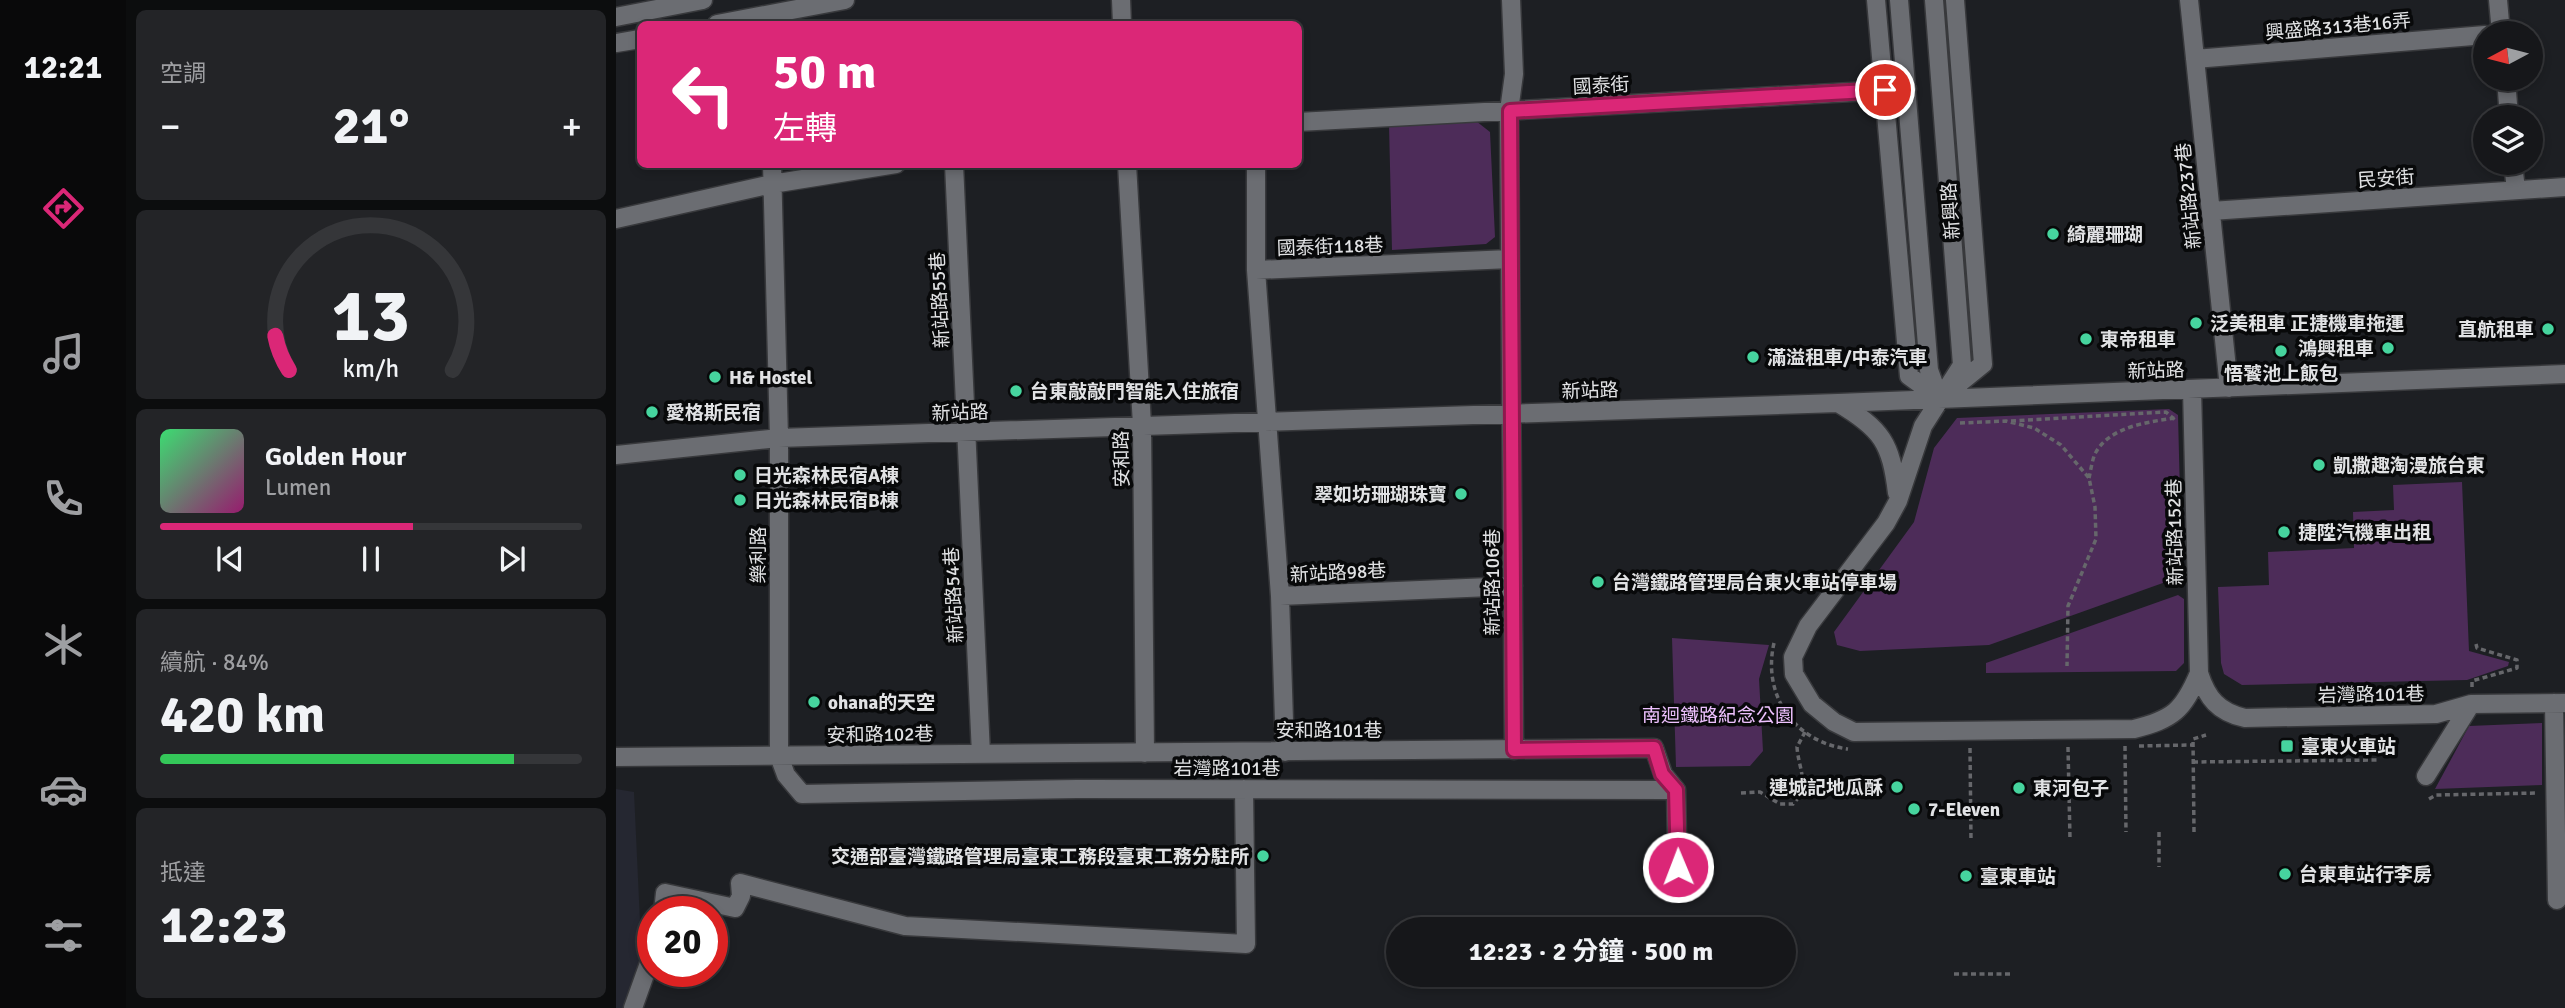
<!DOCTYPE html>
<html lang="zh-TW">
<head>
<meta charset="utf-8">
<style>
	body { margin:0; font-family:Signika,"Noto Sans TC",sans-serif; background:#232427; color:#f1f3f6; height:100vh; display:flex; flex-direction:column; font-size:26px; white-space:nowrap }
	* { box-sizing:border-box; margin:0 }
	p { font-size:23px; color:#9e9fa2 }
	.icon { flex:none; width:38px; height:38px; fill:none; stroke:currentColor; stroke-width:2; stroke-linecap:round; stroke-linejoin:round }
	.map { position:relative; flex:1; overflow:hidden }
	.panel { display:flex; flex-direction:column; gap:10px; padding:10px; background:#0c0d0e; width:490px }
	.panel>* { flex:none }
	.hud { position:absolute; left:21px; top:21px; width:665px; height:147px; border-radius:10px; box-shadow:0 4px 10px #0003,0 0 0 2px #353639; background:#db2777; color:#fff; overflow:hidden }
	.needle { width:46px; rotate:263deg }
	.tools { position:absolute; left:1857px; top:21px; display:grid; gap:14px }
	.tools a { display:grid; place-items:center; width:70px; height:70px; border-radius:50%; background:#16171a; box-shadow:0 4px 10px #0003,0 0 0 2px #353639; font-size:35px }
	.speed { position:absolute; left:21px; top:896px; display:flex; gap:14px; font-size:35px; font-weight:700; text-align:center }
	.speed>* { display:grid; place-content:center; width:91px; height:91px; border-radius:50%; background:#16171a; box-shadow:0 4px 10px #0003,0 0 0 2px #353639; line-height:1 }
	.speed .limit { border:10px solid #d22; background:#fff; color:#111 }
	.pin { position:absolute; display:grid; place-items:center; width:60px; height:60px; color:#fff; margin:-30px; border:4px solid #fff; border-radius:50%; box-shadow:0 2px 7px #0007 }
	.me { position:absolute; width:77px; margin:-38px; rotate:359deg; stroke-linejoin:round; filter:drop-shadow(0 0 5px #0008) }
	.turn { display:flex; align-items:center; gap:24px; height:147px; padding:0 21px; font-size:32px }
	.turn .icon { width:91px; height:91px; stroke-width:2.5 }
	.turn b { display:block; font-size:49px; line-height:60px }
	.big { font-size:52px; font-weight:700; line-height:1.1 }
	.panel .widget { flex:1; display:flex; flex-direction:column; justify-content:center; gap:10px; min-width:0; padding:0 24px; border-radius:10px; background:#232427 }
	.panel .dial { align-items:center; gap:0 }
	.dial svg { height:182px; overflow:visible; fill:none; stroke:#353639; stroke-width:7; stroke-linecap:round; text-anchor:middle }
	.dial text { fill:#f1f3f6; stroke:none }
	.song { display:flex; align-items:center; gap:21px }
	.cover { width:84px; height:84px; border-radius:10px; background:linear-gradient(135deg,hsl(140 70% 55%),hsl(320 70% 35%)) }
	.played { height:7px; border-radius:4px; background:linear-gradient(90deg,#db2777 60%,#353639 60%) }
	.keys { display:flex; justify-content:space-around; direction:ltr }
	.heat { display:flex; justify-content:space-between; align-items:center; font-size:38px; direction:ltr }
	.charge { height:10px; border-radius:5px; background:linear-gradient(90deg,#34c759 84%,#353639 0) }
	.trip { position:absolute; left:770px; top:917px; width:410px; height:70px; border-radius:35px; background:#16171a; box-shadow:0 4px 10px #0003,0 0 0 2px #353639; font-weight:700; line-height:70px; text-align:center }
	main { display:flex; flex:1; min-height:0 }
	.tab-bar { display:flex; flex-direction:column; width:126px; justify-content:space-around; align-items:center; background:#09090a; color:#9e9fa2 }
	.tab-bar .icon { width:49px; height:49px }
	.tab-bar .current { color:#db2777 }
	.tab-bar b { font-size:32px; color:#f1f3f6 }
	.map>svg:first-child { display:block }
	.built { fill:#252731 }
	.green { fill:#4d2c59 }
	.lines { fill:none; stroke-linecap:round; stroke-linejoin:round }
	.minor-casing { stroke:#38393c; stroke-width:21 }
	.path { stroke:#66676b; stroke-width:3.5; stroke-dasharray:5 3.5; stroke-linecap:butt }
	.minor { stroke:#6b6d72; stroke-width:18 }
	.route-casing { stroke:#8e194d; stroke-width:18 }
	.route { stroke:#db2777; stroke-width:12 }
	.poi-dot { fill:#46d49e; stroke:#08090a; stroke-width:2.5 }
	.labels { text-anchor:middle; stroke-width:7; stroke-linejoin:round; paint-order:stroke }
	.street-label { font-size:19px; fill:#e1e2e4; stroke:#08090a }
	.poi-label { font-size:19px; font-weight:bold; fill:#e1e2e4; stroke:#08090a; text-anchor:start }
	.park-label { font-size:19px; fill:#edc1fe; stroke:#08090a }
</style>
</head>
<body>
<main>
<nav class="tab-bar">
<b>12:21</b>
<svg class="icon current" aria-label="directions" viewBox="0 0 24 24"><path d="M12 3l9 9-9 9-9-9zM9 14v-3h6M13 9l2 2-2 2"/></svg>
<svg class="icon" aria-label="music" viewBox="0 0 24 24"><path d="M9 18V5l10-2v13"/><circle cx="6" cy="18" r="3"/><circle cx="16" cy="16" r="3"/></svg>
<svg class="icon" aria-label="phone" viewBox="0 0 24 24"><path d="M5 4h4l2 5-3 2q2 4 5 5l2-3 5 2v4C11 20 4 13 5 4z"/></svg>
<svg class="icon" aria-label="climate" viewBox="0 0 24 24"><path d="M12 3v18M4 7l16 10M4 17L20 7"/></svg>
<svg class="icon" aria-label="car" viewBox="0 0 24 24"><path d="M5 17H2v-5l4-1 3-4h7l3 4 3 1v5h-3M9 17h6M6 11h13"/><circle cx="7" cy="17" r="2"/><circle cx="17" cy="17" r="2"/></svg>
<svg class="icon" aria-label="filters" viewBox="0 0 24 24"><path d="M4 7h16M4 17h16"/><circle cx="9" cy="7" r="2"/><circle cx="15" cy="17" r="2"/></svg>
</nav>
<section class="panel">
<div class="widget"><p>空調</p>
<div class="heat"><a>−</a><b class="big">21°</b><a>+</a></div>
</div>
<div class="widget dial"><svg viewBox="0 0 100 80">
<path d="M14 69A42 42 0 1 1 86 69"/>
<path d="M14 69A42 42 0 0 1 8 54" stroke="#db2777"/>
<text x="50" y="56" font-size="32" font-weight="700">13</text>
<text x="50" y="72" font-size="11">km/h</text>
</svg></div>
<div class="widget">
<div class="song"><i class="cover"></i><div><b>Golden Hour</b><p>Lumen</p></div></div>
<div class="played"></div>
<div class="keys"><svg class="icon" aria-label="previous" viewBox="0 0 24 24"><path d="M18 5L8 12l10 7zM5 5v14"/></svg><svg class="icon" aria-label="pause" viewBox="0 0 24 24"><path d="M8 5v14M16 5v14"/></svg><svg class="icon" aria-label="next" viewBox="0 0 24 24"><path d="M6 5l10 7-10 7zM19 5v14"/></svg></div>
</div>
<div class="widget"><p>續航 · 84%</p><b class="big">420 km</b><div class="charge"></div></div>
<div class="widget"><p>抵達</p><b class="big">12:23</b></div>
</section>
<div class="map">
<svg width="1949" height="1008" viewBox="0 0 1949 1008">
	<rect width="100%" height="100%" fill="#1d1f23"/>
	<path class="built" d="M0 789 18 792 28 1008H0Z"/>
	<path class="green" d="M860 121 874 132 879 237 870 244 776 250 773 125Z
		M1553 409 1562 415 1566 572 1558 579 1373 645 1244 651 1221 645 1218 632 1298 522 1318 448 1341 418Z
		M1846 482 1853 651 1893 662 1892 666 1851 680 1626 685 1608 674 1605 663 1602 587 1653 585 1652 552 1738 548 1737 512 1778 510 1777 485Z
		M1562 595 1568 599V663L1560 671 1370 673V663Z
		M1056 638 1153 645 1143 679 1147 751 1134 766 1060 767Z
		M1926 723V785L1819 789 1853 726Z"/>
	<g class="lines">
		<defs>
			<path id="minor" d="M505 0 506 24
				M895 0 898 74 893 111 898 750
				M1260 0 1293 376 1323 398
				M1283 0 1313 370 1323 398
				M1318 0 1346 365 1307 426 1282 501 1270 523 1192 626 1177 657 1178 674 1196 704 1218 722 1238 732 1518 729C1557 719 1567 711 1583 673
				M1573 0 1613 388
				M1882 0 1885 33
				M0 17 87 0
				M101 24 229 0
				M0 43 24 39
				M1579 59 1869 35
				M1890 79 1893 117
				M682 122 1291 89
				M1897 163 1900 190
				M156 164 163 438V756L170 775 186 794 461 789 1060 790
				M338 164 365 754
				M511 164 526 425 529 753
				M640 164V270L894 259
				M1595 211 1949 187
				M0 219 156 184 280 164
				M640 270 664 596
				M1576 389 1583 673C1591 698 1602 712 1629 718L1820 714 1855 704 1949 703
				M1335 390 1367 364 1339 0
				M1222 403C1266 429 1275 443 1281 493
				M0 455 163 438 1222 403 1949 374
				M1938 703 1941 900
				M669 752 664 596 897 586
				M0 757 1038 748 1047 774 1060 790 1062 893
				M1810 776 1855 704
				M47 912 49 893 119 908 125 896 124 883 289 926 630 944 628 789
				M17 1008 37 952"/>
		</defs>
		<use href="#minor" class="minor-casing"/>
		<path class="path" d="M1395 421 1550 412 1559 420
			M1344 423 1390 421 1418 428 1445 445 1473 478 1479 507 1480 539 1452 606 1451 666
			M1473 478C1475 470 1476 459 1480 452 1495 426 1533 422 1559 418
			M1158 643C1146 695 1178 742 1232 749
			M1856 687V681L1901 668V660L1861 648 1860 644
			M1509 746 1510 832
			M1523 746 1577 745
			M1452 747 1454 839
			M1354 748 1355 840
			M1577 762 1761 760
			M1125 793 1144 792 1164 804H1177C1195 786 1182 767 1181 747L1189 732
			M1813 799 1820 795 1922 793
			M1543 832V867
			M1578 832 1577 739 1590 735
			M1338 974H1396"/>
		<use href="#minor" class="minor"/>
	</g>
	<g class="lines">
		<defs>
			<path id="route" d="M1062 867 1060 790 1046 774 1038 748 898 750 894 111 1269 90"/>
		</defs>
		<use href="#route" class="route-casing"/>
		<use href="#route" class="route"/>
	</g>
	<g class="poi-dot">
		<circle cx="1437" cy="234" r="7"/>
		<circle cx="1580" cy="323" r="7"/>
		<circle cx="1932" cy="329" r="7"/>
		<circle cx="1470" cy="339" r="7"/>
		<circle cx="1772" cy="348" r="7"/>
		<circle cx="1665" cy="351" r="7"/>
		<circle cx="1137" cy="357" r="7"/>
		<circle cx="99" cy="377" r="7"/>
		<circle cx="400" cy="391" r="7"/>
		<circle cx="36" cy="412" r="7"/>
		<circle cx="1703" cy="465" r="7"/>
		<circle cx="124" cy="475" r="7"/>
		<circle cx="845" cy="494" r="7"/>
		<circle cx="124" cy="500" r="7"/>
		<circle cx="1668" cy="532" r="7"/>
		<circle cx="982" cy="582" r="7"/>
		<circle cx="198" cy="702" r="7"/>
		<rect x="1664" y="739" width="14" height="14" rx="3.5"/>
		<circle cx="1281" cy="787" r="7"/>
		<circle cx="1403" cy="788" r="7"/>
		<circle cx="1298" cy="809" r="7"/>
		<circle cx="647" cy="856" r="7"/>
		<circle cx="1669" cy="874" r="7"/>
		<circle cx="1350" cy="876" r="7"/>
	</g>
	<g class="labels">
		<g class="street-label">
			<text transform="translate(1722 26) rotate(-5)" y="7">興盛路313巷16弄</text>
			<text transform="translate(985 85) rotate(-3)" y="7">國泰街</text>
			<text transform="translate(1770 178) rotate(-4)" y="7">民安街</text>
			<text transform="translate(1572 196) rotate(-96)" y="7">新站路237巷</text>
			<text transform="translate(1334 211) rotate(-94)" y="7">新興路</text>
			<text transform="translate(714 246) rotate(-2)" y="7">國泰街118巷</text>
			<text transform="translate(323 300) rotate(-93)" y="7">新站路55巷</text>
			<text transform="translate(1540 370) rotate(-2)" y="7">新站路</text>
			<text transform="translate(974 390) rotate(-2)" y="7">新站路</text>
			<text transform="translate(344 412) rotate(-2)" y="7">新站路</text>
			<text transform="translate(505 459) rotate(-91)" y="7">安和路</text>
			<text transform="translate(1558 532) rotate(-91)" y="7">新站路152巷</text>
			<text transform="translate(142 555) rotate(-90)" y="7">樂利路</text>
			<text transform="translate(722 572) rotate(-3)" y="7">新站路98巷</text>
			<text transform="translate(876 582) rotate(-90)" y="7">新站路106巷</text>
			<text transform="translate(337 595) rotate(-93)" y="7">新站路54巷</text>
			<text transform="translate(1755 694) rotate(-1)" y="7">岩灣路101巷</text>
			<text x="713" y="737">安和路101巷</text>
			<text transform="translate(264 734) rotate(-1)" y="7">安和路102巷</text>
			<text x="611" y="775">岩灣路101巷</text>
		</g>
		<g class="poi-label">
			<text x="1451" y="241">綺麗珊瑚</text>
			<text x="1594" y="330">泛美租車 正捷機車拖運</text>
			<text x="1918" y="336" text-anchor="end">直航租車</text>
			<text x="1484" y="346">東帝租車</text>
			<text x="1758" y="355" text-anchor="end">鴻興租車</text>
			<text x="1151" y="364">滿溢租車/中泰汽車</text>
			<text x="1665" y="380" text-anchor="middle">悟饕池上飯包</text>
			<text x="113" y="384">H&amp; Hostel</text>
			<text x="414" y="398">台東敲敲門智能入住旅宿</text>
			<text x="50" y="419">愛格斯民宿</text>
			<text x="1717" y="472">凱撒趣淘漫旅台東</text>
			<text x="138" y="482">日光森林民宿A棟</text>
			<text x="831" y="501" text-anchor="end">翠如坊珊瑚珠寶</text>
			<text x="138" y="507">日光森林民宿B棟</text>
			<text x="1682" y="539">捷陞汽機車出租</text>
			<text x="996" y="589">台灣鐵路管理局台東火車站停車場</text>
			<text x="212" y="709">ohana的天空</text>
			<text x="1685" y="753">臺東火車站</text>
			<text x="1267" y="794" text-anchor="end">連城記地瓜酥</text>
			<text x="1417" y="795">東河包子</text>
			<text x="1312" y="816">7-Eleven</text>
			<text x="633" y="863" text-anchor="end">交通部臺灣鐵路管理局臺東工務段臺東工務分駐所</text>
			<text x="1683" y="881">台東車站行李房</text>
			<text x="1364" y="883">臺東車站</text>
		</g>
		<g class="park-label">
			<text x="1102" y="722">南迴鐵路紀念公園</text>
		</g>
	</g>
</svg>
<div class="tools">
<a><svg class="needle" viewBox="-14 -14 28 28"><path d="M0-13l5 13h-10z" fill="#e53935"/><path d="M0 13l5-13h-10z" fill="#9e9fa2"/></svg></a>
<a><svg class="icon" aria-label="layers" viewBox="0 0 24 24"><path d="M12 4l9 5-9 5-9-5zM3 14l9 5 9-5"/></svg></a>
</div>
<div class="speed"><div class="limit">20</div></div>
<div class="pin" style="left:1269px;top:90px;background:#d93025"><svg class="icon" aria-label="arrive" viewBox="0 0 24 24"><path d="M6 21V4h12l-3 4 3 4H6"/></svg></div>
<svg class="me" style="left:1062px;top:867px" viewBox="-20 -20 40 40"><circle r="17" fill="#db2777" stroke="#fff" stroke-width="3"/><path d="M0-11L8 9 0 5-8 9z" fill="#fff"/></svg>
<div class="trip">12:23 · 2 分鐘 · 500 m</div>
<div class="hud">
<div class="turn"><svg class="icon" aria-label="left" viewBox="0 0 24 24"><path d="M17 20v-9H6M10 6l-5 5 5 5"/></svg><div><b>50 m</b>左轉</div></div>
</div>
</div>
</main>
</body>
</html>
